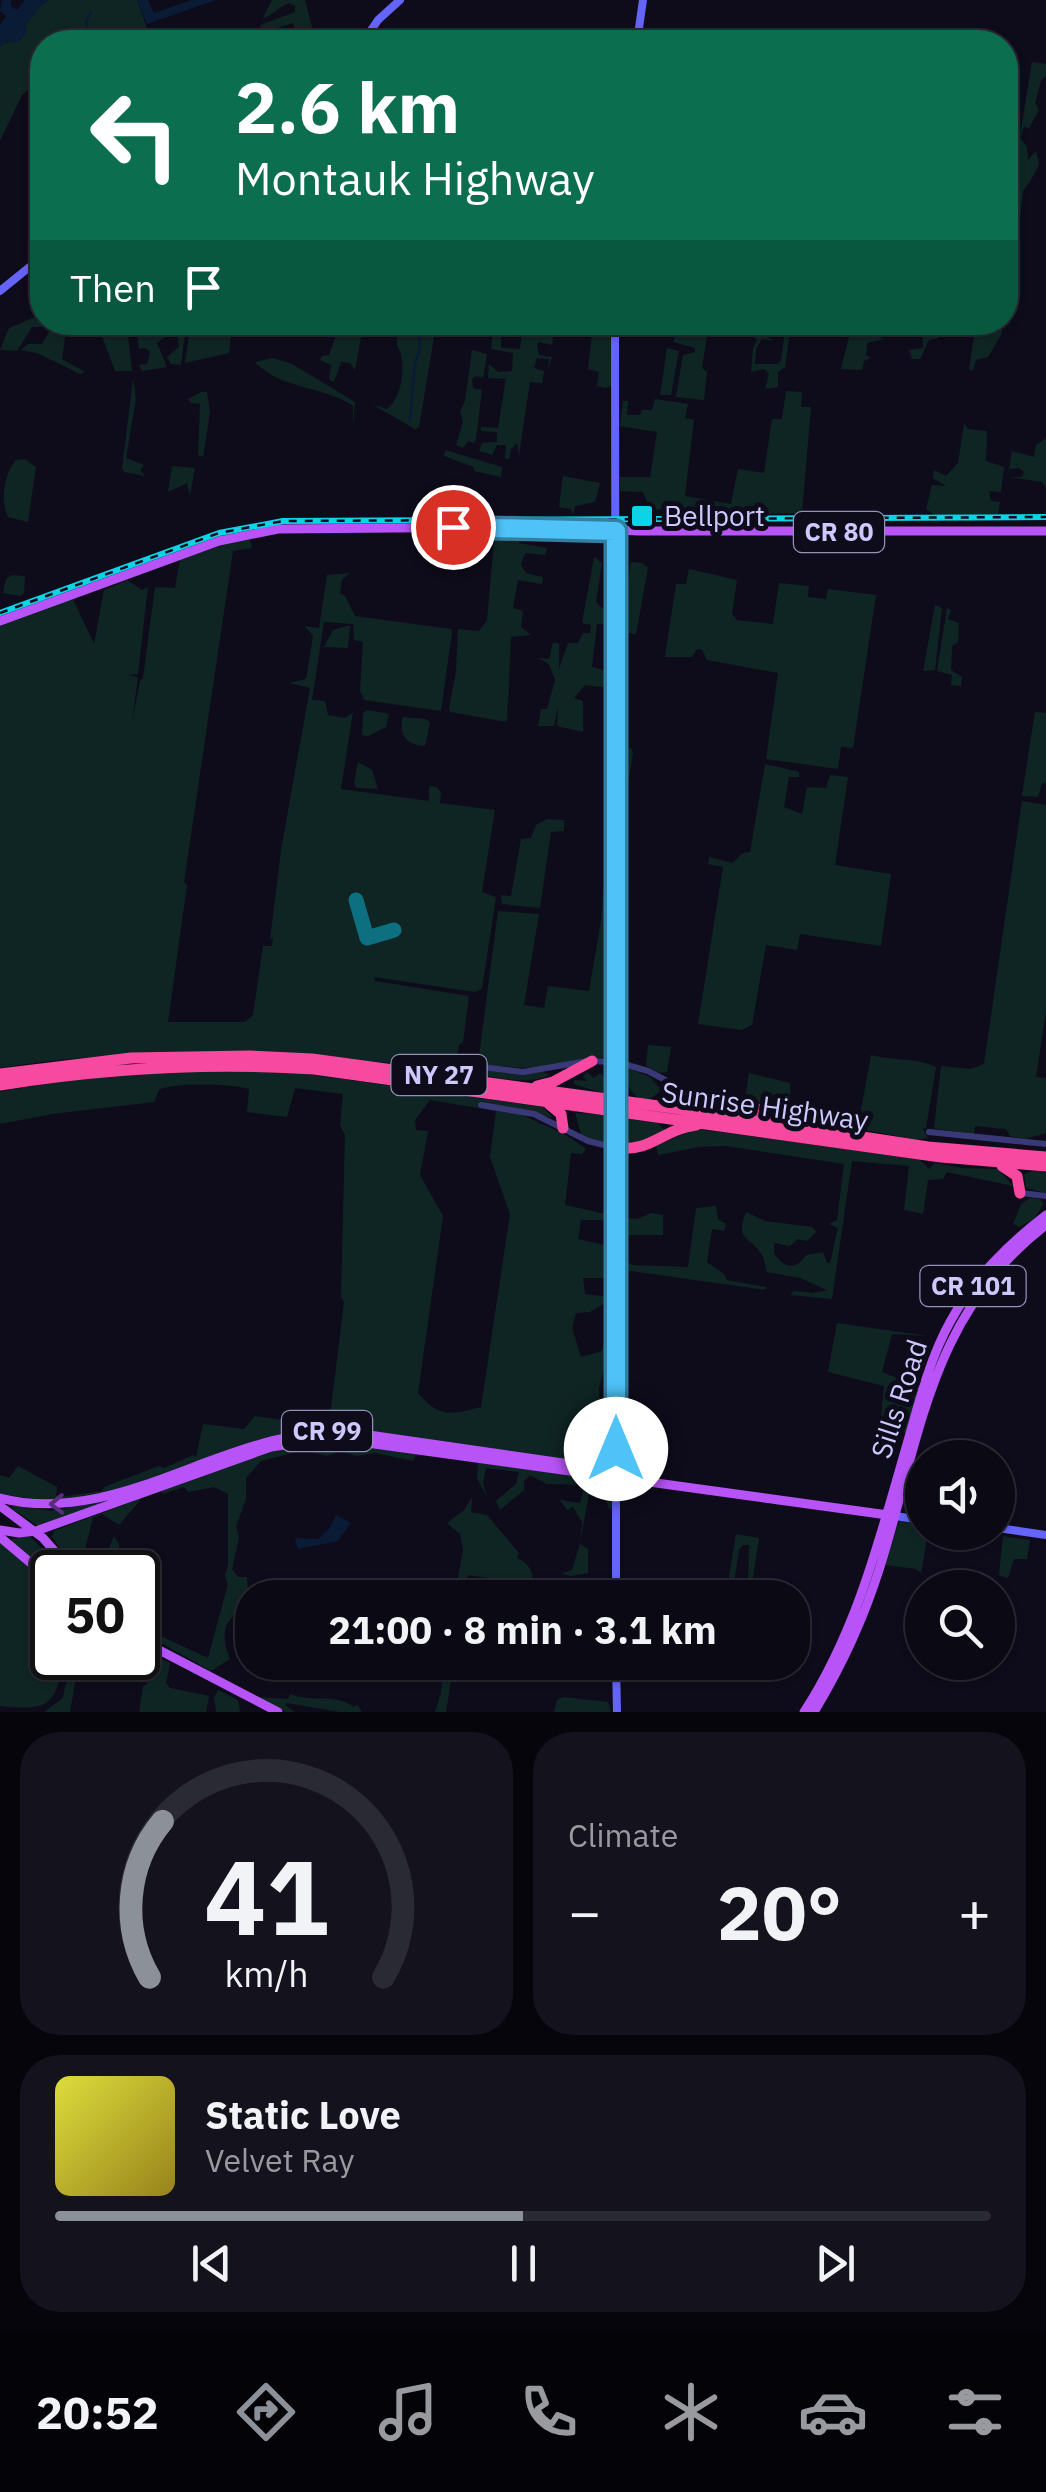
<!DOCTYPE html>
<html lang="en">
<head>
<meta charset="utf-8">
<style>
	body { margin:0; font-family:"IBM Plex Sans",sans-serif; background:#13121d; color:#f1f3f6; height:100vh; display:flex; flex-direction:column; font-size:38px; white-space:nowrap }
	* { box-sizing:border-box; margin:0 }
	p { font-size:32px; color:#999aa0 }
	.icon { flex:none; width:55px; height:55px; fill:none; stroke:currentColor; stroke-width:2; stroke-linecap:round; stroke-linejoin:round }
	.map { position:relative; height:1712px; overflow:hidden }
	.drawer { display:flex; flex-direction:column; gap:20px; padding:20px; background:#06050b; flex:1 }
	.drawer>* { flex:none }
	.banner { position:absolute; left:30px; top:30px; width:988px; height:305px; border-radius:40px; box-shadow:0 2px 8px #0004,0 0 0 2px #2a2a34; background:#0b6e4f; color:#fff; overflow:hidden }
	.tools { position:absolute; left:905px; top:1440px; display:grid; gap:20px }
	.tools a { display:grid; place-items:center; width:110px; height:110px; border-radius:50%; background:#0a0914; box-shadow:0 2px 8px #0004,0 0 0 2px #2a2a34; font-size:50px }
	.speed { position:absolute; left:30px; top:1550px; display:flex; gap:20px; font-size:50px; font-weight:700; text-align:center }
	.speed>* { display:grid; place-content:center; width:130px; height:130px; border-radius:50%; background:#0a0914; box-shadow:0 2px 8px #0004,0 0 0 2px #2a2a34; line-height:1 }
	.speed .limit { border:5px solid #111; border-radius:15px; background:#fff; color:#111 }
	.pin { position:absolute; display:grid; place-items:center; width:85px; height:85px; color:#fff; margin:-42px; border:5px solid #fff; border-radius:50%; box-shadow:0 2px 10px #0007 }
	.me { position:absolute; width:110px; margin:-55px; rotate:0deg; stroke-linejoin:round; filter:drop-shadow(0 0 8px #0008) }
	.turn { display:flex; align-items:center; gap:35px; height:210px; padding:0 40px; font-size:45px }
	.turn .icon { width:130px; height:130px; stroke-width:2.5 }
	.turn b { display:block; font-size:70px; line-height:85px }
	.then { display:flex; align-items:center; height:95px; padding:0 40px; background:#0003; gap:20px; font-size:38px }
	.big { font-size:75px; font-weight:700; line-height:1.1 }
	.drawer .tile { flex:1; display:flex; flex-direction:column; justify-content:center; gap:15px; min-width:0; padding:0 35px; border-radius:40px; background:#13121d }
	.drawer .dial { align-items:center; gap:0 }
	.dial svg { height:260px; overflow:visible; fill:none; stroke:#2a2a34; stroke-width:7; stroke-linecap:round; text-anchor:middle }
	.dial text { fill:#f1f3f6; stroke:none }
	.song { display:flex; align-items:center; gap:30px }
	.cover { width:120px; height:120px; border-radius:15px; background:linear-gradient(135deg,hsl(60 70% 55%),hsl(50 70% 35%)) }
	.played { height:10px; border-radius:5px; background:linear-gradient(90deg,#8c9099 50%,#2a2a34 50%) }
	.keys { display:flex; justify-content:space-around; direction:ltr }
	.heat { display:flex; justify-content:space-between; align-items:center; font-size:55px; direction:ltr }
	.drawer .tiles { flex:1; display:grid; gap:20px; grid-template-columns:1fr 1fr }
	.tile:last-child { grid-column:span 2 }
	.trip { position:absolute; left:235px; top:1580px; width:575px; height:100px; border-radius:40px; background:#0a0914; box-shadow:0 2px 8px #0004,0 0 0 2px #2a2a34; font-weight:700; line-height:100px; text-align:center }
	.dock { display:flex; height:160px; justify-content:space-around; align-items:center; background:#040408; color:#999aa0 }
	.dock .icon { width:70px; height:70px }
	.dock .selected { color:#8c9099 }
	.dock b { font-size:45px; color:#f1f3f6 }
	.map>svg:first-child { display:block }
	.green { fill:#0f2524; fill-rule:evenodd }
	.water { fill:#0a1b36 }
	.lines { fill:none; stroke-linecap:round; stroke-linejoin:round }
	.stream { stroke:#0a1b36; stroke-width:2.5 }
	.runway { stroke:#0c7080; stroke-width:15 }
	.tertiary { stroke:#3a3978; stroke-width:6 }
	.secondary { stroke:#6564f8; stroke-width:8 }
	.primary { stroke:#b854f7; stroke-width:9 }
	.motorway { stroke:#f7499f; stroke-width:11 }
	.rail-casing { stroke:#0ad4e6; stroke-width:6 }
	.rail { stroke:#0e0c1b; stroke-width:2.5; stroke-dasharray:8; stroke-linecap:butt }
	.secondary-bridge { stroke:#6564f8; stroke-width:8 }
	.oneway { stroke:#5a2c7e }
	.route-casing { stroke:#337fa1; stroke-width:25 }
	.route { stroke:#4fc3f7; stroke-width:18 }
	.poi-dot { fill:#0ad4e6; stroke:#0e0c1b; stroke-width:4 }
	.labels { text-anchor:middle; stroke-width:10; stroke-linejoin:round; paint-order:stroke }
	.shield { fill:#0e0c1b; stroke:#9490b9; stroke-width:2.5 }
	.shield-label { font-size:25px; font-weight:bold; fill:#cdc8fd }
	.poi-label { font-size:28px; fill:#cdc8fd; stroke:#0e0c1b; text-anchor:start }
	.street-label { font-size:28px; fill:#cdc8fd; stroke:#0e0c1b }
</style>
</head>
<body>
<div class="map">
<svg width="1046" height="1712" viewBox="0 0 1046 1712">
	<rect width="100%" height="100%" fill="#0e0c1b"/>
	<path class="green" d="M49 0H137L152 42H42V94L29 89 22 95 0 141V47L4 43 18 41 26 33 25 26 41 5Z
		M272 0H305L316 42H299L293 23 261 33 260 25 295 12V6L289 3C278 7 274 15 263 18Z
		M1032 62 1046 64V76L1041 80 1035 103 1039 110 1029 128 1024 127 1020 138 1027 147 1028 160 1036 151 1039 164C1034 175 1030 182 1023 191L1019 226 1011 249 1005 248V203L1012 188 1010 173 1015 166Z
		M42 314V322L67 323 62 359 85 372 80 374 37 353 21 350 28 344H42L49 332 46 327H32L17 351 0 350 9 328Z
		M148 322 186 323 181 365 171 364 167 357 179 347 177 335 172 332 157 343 167 367 142 371 139 365 147 364 150 352 146 348 139 349 136 327Z
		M208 322H263V323L257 330 231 335 229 353 185 363 191 323Z
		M976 322 1001 323 1002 333 988 357 976 360 973 370H969Z
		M97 323H133L128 336 132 371H115Z
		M325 323H362L373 327 376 323H436L435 327 428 329 434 337 419 427 415 429 373 405 387 409C400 400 404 375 402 360 401 348 395 348 397 335L382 329 362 332 355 370 350 363 341 362 334 382 329 380 331 365 320 360 322 356 329 355 335 338 333 332 324 330Z
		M523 323 531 328 544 330 551 323H555L552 345 539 342 537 345 539 355 552 357 548 369 549 359 537 358 534 368 544 371 542 383 530 382 519 455 517 443 511 449 509 459H505L506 445H497L492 455 479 451 482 443 497 442V432L481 431V427L498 428 506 379 488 378 489 364 498 372 512 371 513 353 491 349 493 332 501 334V348L520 349Z
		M680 323H684L685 339 688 323H709L702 368 707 372 704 400 676 397 683 355 695 352V348L673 342Z
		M757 323H762L761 334 775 341 762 339 756 349 755 364H777L781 361 786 323H791L785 367 778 372V387L765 389 769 374 764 369 751 372 753 348 757 340 750 333 756 329Z
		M916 323H930L939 328V338L929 340 920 359H912L909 350 923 348 922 331 916 328Z
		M593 325 599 331H613L612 385 606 388 597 386 599 372 588 369Z
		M867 325H873L878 336 884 339 867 343 866 355 871 358 864 361 862 370 841 369 850 333 865 335Z
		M667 348 679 351 671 395H660Z
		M472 350 487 354 483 378 476 376 472 379 473 388 482 390 476 439 474 443 468 441 463 448 456 445 463 422 460 412 465 401Z
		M273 358 292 364 355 402 353 425V406C323 385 281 390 255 362Z
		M133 379 136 398 126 458 144 465 140 470 145 476 124 472 122 468Z
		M786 391 802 392 801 407H811L802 513 690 515 687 508 650 510 643 492 620 491V477H650L657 432 620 426 623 401H628L627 415H640L642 410H652L655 399 688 404 685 418 694 420 685 496 731 504 738 469 764 473 772 419H782Z
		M201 392H207L210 412 203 457 198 455 200 404 191 403 188 399Z
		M964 423 968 429 987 431 986 461 1004 467 1001 492 989 491 991 501 1000 502 998 514 935 515 926 509 932 485 946 486 933 478 934 470 946 476 958 463Z
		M1046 438V488L1042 482 1010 477H1022L1024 472 1019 468 1009 469 1012 451 1034 457 1036 445Z
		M445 450 502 467 501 477 474 471V467L444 456Z
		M25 459 36 467 28 522 8 517C0 502 4 473 16 460Z
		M172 466 195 468 190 496 187 483 168 492Z
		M563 476 600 483 595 502 575 506 573 515 571 509 559 507Z
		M495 530H520L519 543 547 548 545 555 525 553 521 565 526 573 543 577 542 584 518 580 513 608 523 611 521 627 531 635 511 637 507 722 450 712 449 708 456 672 458 629 479 631 487 620Z
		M249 537 252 548 233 551 184 882 187 885 168 1022H245L253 1015 263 946H272L273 937 270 940 281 850 310 688 289 683 306 679 313 636 305 626 319 628 327 575 350 573 342 580 340 593 345 596 355 616 451 629 452 632 441 711 364 700 360 691 363 642 354 640 353 624 324 622 312 700 325 701 328 715 345 718 353 712 341 789 429 801V786L437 787 441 793 440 803 495 810 482 892 496 897 482 989 475 992 374 977 375 981 469 996 463 1042 459 1045 455 1062 503 1073 543 1072 550 1075C521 1089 475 1071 444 1068 296 1054 148 1044 0 1068V621L71 595 94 644 104 590 127 580 142 590 148 587 138 674 128 675 138 677 132 722 140 681 143 678 155 587 175 588 180 559Z
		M594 557 602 563 596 602 602 608H612L613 624H597L592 667 611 672 610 688 585 685 574 698 583 701V732L557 726 558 706 554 726H538L541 709H547L555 680 549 664 538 658 549 659 553 643H559V669L568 643H578L583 633H590L591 625 582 623Z
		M631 562 642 563 648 568 636 634 629 633 624 646 619 643 618 598 627 588Z
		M689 569 737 580 732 614 737 620 773 624 779 583 809 586 808 597 826 599 828 589 876 595 853 748 841 747 838 769 766 759 778 673 707 660 702 650 697 649 692 657H665L676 584H686Z
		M12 575 25 576 24 593 20 596 3 593 6 579Z
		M935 605 942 608 935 670 923 671Z
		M947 608 951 610 948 619 959 623 958 642 952 646 951 670 962 677 961 686 951 685 952 675 937 671Z
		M346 626H350L348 648 324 647 333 630Z
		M367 710 389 714 386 727 368 736 362 735 363 713Z
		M1035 712 1046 713V784L1042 783 1038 797 1022 796Z
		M403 717 426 719 430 723 425 746C407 745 398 735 403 717Z
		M623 746 632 749 633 754 621 822 619 750Z
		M358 762 372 770 378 789 357 788 354 784Z
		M765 764 799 772V777H789L784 807 802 814 807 787 826 788 830 775 848 777 835 865 891 874 881 946 800 934 797 950 766 945 752 1025 742 1030 698 1024 723 867 708 864 709 857 732 863 743 853 750 852Z
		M1022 801 1046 805V1011L1036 1077 1046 1078V1133L1025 1139 1010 1136 1006 1129 975 1126 974 1134 937 1129 934 1128 941 1066 970 1069 984 1064Z
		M547 819 564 820V831L551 832 540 908 502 904 501 895 511 896 521 839 531 838 536 825Z
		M607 845 613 846V1057C589 1057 566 1064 542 1067 520 1069 499 1066 478 1064L498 911 539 914 524 1005 544 1008 548 986 589 991 601 921Z
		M648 1045 671 1047 667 1072 660 1073 646 1066Z
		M871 1055C892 1061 915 1057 936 1067L926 1128 923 1129 928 1138 917 1140 820 1121 788 1109 745 1099 749 1073 790 1083 791 1110 859 1121Z
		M609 1068H612L614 1097 574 1084V1080L588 1081 583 1077 587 1072 594 1078 600 1073 609 1080Z
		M630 1069 650 1077 661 1090C642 1111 629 1093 624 1073Z
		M215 1070 298 1073 543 1107 553 1118 513 1108C536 1125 561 1128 586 1149L582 1154 571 1153 565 1205 610 1215 608 1220H581L578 1239 613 1247 614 1278H583L585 1294 609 1297 610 1300 590 1312 576 1313 572 1328 581 1357 602 1351 605 1336 611 1338 605 1313 610 1306H614V1350L604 1369 599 1388 600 1406 590 1463 305 1425 115 1493 57 1502 0 1494V1475L9 1478 18 1466 57 1487 56 1495 59 1497 102 1491 104 1487 159 1466 164 1468 193 1455 196 1457 203 1424 244 1429 255 1416 282 1420 283 1411 324 1416 331 1408 344 1302 341 1297 345 1135 340 1125 343 1094 295 1088 287 1117 247 1112 249 1089C231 1084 174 1082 159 1090L154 1102 52 1114 0 1124V1092L111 1073ZM430 1100 496 1111 490 1157 510 1214 481 1407C451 1415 439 1418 418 1393L443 1216 420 1175 428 1131 416 1130 415 1120Z
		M575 1113 608 1115 613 1119 608 1143 606 1145 582 1137Z
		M621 1115 628 1119 658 1123 664 1130 657 1138 628 1145 625 1140 620 1142Z
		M696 1129 918 1158 929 1169 935 1163 962 1168 998 1169 1013 1186 947 1172 943 1179 928 1180 923 1214 904 1210 909 1166 852 1161 832 1299 790 1295 794 1291 813 1293 827 1290 800 1278 767 1272C765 1266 765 1260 762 1255 751 1236 734 1242 746 1212L765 1221 812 1227 816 1232 807 1241 798 1239 790 1246 774 1243V1253C783 1268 796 1271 806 1255L823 1252 827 1263H830L838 1228 829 1224 837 1220 844 1164 726 1146 699 1147 658 1155 656 1146Z
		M1034 1171 1046 1173V1193L1026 1188 1024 1174Z
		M1030 1198 1040 1199 1043 1204 1035 1218 1020 1227 1013 1224 1021 1204Z
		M716 1206 718 1219 726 1224 724 1231 712 1229 707 1262 724 1274 727 1280 766 1287 765 1290 624 1270 620 1276V1263L625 1261 633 1265 688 1267 696 1208Z
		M651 1213 663 1215V1235H623L621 1221 624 1218 637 1219Z
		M837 1323 928 1336 892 1334 882 1372 920 1387 906 1433 880 1426 884 1386 828 1372Z
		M334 1441 418 1452 413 1461 375 1453 357 1456 341 1451 327 1456 304 1450 261 1461 246 1478V1499L236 1527 239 1537 232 1569 238 1577H247L249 1603C224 1620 219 1631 230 1659L211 1671 138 1630V1624H144L152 1632 208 1658 228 1584 225 1576 228 1565V1494L214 1487 188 1492 184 1487 162 1494 161 1491 277 1449Z
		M619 1443 665 1450 663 1474 621 1466Z
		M478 1462 610 1480 614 1508 609 1509 602 1488 590 1489 580 1542 582 1522 573 1507 567 1510 560 1500 580 1503 584 1485 547 1484 530 1475 524 1481V1490L500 1510 496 1501 516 1484 519 1472 486 1468 483 1483 487 1497 477 1478Z
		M472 1497 471 1512 487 1515 519 1553 517 1558C532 1565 536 1577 531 1596L513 1594V1582L468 1575 463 1597H454L463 1551 460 1534 447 1523 464 1510Z
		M142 1498 119 1525 102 1514 93 1518 85 1549 88 1572H75L52 1537 54 1531Z
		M108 1501 38 1526 11 1508 15 1505 51 1511Z
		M899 1521 922 1525V1532L928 1533 921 1573 916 1569 885 1565Z
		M736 1534 759 1538 752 1585 748 1577 749 1545H743L739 1550 734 1582 748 1588 746 1590 727 1589Z
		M29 1536 67 1572H52V1578L12 1544 11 1539Z
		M114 1536 119 1544 120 1572H99Z
		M1003 1536 1030 1540 1027 1559H1014L1008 1578 999 1575Z
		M0 1542 52 1586V1658H64C56 1706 49 1711 0 1706Z
		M580 1544 588 1549V1573L572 1576 561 1574 572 1570Z
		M147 1654 170 1663 166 1683 170 1688 209 1696 206 1712H139L143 1686 147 1684Z
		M71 1658H79L70 1712H44L63 1698Z
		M443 1663H454L446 1712H435L441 1693Z
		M218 1690 238 1700 240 1712H216L214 1697Z
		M290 1694C312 1703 335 1693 354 1707L357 1705 362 1712H340L287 1703 285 1705 295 1712H286L257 1697 288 1699Z
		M563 1697 608 1702 611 1712H554L557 1700Z"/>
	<path class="water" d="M2 0H11V6L17 10 25 0H49L41 5 25 26 27 32 18 41 4 43 0 47V25L6 16 0 11Z
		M137 0H148L154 13 192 0H216L147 24Z
		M336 1515 351 1523 338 1541 298 1549 295 1538 318 1539 329 1529Z"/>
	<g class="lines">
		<path class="stream" d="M90 42 86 22 91 12
			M34 87 42 82
			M410 420 415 363 420 347 418 322"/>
		<path class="runway" d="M356 900 367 938 394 930"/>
		<path class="tertiary" d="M474 1066 523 1072 588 1061 617 1062 648 1071 694 1095 736 1104
			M481 1105 534 1114 588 1141 616 1148
			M929 1132 1046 1144
			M1021 1193 1046 1196"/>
		<path class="secondary" d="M363 42 378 20 400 0
			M637 42 643 0
			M0 291 42 257
			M615 322 616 1091
			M895 1516 922 1520
			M998 1528 1046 1535
			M616 1598V1120
			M616 1662 617 1712"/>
		<path class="primary" d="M0 621 219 541 278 529 524 527 640 531H1046
			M0 1498C128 1530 235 1417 362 1434L632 1473
			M0 1506 43 1538 73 1572
			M0 1530 19 1533 36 1531 271 1447 331 1438 895 1516
			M0 1537 52 1581
			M138 1639 278 1712
			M804 1712C856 1632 879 1541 905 1451 918 1407 928 1362 950 1322 974 1278 1007 1245 1046 1215
			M814 1712C842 1666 864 1618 880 1567 921 1436 930 1314 1046 1225"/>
		<path class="motorway" d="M0 1074 131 1058 249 1056 312 1059 673 1108 928 1147 1046 1157
			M0 1085C105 1068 208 1062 314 1069L941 1157 1046 1166
			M537 1086 553 1082 592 1061
			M549 1104 561 1114 563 1128
			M736 1104 815 1123
			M616 1148C652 1152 663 1129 696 1125
			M1002 1166 1017 1176 1020 1193"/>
		<defs>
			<path id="rail" d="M0 613 219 533 283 521 1046 517"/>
		</defs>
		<use href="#rail" class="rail-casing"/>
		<use href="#rail" class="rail"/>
		<path class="secondary-bridge" d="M616 1091V1120"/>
	</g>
	<defs><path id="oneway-chevron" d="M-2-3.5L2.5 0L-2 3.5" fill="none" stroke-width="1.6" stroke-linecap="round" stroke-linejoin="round" transform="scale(2.5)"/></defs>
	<use class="oneway" href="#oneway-chevron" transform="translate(57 1504) rotate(179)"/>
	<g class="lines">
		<defs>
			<path id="route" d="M453 527 616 531V1449"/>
		</defs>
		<use href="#route" class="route-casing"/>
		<use href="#route" class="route"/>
	</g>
	<rect class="poi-dot" x="630" y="504" width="24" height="24" rx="5"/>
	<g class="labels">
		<g class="shield">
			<rect x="794" y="512" width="90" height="40" rx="8"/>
			<rect x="391.5" y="1055" width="95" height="40" rx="8"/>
			<rect x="920.5" y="1266" width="105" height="40" rx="8"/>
			<rect x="282" y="1411" width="90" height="40" rx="8"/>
		</g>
		<g class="shield-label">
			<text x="839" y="541">CR 80</text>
			<text x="439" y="1084">NY 27</text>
			<text x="973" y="1295">CR 101</text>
			<text x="327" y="1440">CR 99</text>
		</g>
		<g class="poi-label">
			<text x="664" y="526">Bellport</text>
		</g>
		<g class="street-label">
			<text transform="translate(765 1106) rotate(8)" y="10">Sunrise Highway</text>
			<text transform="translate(899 1399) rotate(-72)" y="10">Sills Road</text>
		</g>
	</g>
</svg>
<div class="tools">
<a><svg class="icon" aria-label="sound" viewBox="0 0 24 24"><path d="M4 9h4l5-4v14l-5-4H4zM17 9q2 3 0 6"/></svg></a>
<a><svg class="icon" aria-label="search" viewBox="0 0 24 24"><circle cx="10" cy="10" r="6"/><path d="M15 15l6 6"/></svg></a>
</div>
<div class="speed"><div class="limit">50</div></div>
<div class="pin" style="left:453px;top:527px;background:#d93025"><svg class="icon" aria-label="arrive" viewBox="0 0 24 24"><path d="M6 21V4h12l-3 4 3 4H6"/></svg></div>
<svg class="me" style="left:616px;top:1449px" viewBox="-20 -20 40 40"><circle r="19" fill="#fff"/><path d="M0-13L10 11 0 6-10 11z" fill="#4fc3f7"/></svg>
<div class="trip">21:00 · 8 min · 3.1 km</div>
<div class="banner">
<div class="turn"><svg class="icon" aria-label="left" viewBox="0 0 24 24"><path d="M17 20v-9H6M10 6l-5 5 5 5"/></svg><div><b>2.6 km</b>Montauk Highway</div></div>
<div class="then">Then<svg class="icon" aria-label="arrive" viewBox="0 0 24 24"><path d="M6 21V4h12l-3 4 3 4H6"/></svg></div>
</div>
</div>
<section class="drawer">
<div class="tiles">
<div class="tile dial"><svg viewBox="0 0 100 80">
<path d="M14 69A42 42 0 1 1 86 69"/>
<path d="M14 69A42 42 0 0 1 18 21" stroke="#8c9099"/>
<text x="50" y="56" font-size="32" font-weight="700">41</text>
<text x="50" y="72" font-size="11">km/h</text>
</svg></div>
<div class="tile"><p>Climate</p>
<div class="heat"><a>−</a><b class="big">20°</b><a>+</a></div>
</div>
<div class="tile">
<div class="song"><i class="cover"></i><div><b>Static Love</b><p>Velvet Ray</p></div></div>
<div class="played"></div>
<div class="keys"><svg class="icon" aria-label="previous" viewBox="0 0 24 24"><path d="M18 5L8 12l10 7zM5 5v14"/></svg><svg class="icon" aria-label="pause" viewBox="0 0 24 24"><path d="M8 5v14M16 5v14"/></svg><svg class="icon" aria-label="next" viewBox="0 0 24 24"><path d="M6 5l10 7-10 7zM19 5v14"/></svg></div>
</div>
</div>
</section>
<nav class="dock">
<b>20:52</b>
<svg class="icon selected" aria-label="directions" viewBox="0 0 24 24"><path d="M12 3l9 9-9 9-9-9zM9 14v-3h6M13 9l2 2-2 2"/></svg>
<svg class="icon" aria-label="music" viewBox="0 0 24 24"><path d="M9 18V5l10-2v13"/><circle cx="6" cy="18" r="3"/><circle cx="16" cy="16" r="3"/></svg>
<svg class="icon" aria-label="phone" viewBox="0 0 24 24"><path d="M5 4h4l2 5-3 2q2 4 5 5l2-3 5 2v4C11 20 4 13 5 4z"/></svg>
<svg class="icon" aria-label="climate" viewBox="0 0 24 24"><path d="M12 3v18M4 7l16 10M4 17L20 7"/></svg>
<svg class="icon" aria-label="car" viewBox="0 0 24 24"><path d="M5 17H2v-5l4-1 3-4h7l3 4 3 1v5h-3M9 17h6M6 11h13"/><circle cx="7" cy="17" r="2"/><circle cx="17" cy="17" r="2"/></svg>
<svg class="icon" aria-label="filters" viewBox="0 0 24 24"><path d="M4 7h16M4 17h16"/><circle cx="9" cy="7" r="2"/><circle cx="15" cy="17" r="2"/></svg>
</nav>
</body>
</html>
